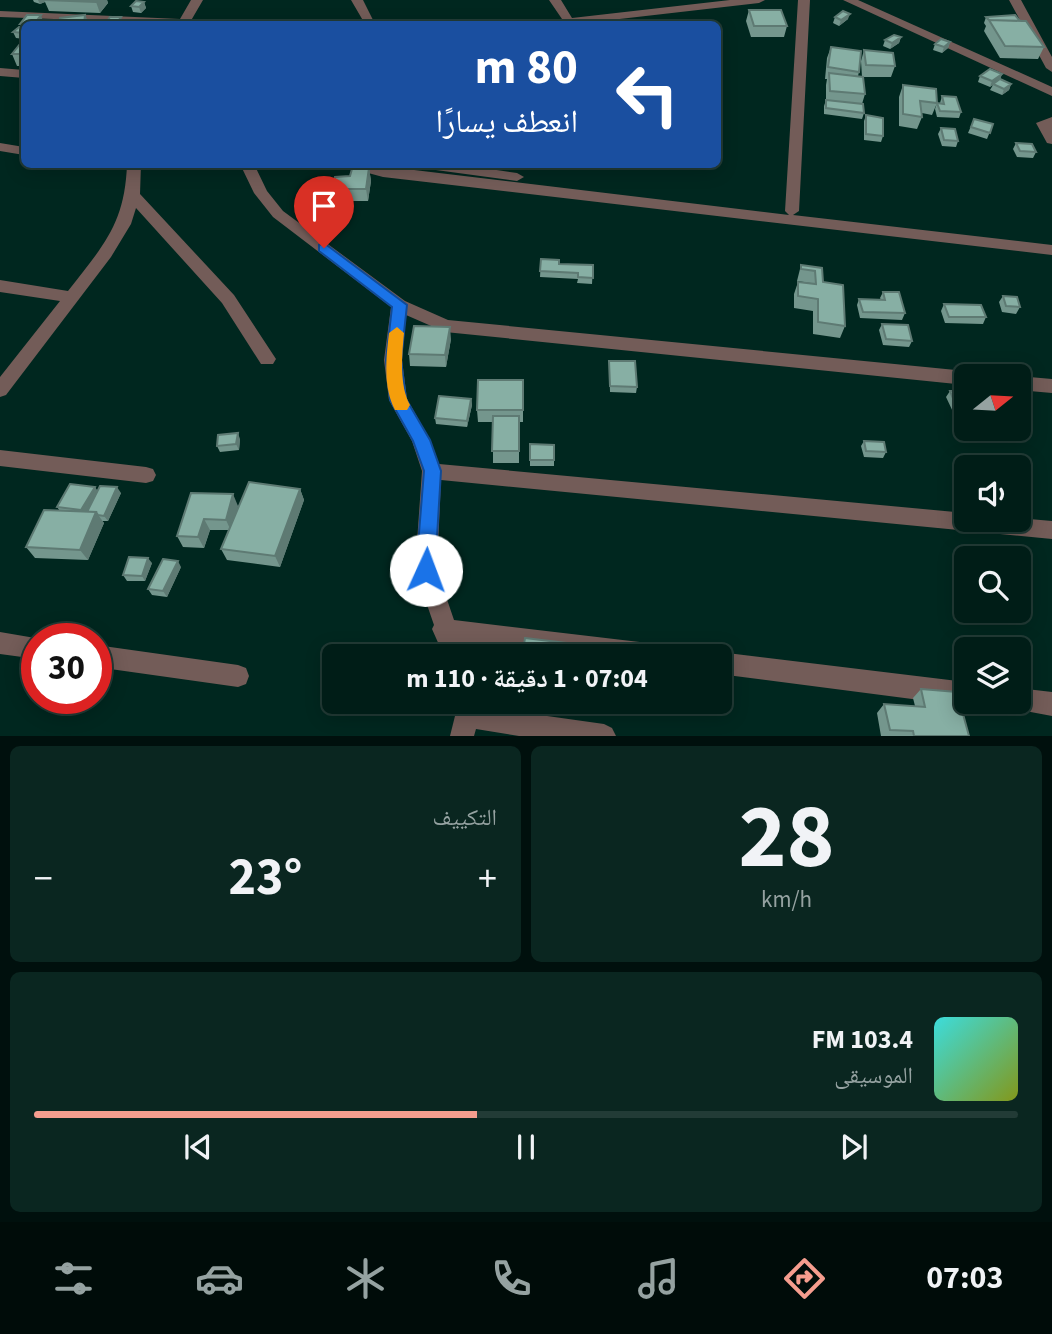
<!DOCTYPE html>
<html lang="ar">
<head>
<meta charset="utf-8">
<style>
	body { margin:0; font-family:"Source Sans 3","Noto Naskh Arabic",sans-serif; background:#0a2620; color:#f1f3f6; direction:rtl; height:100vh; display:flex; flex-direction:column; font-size:26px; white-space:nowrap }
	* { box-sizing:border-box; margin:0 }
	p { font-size:23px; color:#95a2a1 }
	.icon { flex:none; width:38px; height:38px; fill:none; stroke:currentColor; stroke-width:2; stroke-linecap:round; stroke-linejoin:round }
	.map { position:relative; height:736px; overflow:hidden; direction:ltr }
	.side { display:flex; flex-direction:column; gap:10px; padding:10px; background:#00100d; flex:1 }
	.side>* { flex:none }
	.banner { position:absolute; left:21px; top:21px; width:700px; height:147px; border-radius:10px; box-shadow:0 4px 18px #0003,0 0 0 2px #223b36; direction:rtl; background:#1a4fa0; color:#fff; overflow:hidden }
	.needle { width:46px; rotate:72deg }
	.tools { position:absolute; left:954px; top:364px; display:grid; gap:14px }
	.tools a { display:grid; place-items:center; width:77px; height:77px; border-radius:10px; background:#001d17; box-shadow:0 4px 18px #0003,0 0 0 2px #223b36; font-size:35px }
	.speed { position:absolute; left:21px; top:623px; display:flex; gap:14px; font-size:35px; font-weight:700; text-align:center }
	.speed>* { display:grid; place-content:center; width:91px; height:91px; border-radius:50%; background:#001d17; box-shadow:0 4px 18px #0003,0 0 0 2px #223b36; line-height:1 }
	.speed .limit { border:10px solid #d22; background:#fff; color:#111 }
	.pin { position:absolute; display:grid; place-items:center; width:60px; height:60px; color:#fff; margin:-72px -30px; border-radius:50% 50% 50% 0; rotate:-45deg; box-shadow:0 0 7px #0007 }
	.pin .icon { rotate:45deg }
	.me { position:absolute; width:77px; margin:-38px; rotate:2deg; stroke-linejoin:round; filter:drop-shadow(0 0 5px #0008) }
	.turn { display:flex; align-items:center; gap:24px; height:147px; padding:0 28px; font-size:32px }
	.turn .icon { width:91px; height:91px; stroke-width:2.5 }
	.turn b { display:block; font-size:49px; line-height:60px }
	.big { font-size:52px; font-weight:700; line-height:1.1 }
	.side .widget { flex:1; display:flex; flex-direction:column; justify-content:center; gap:10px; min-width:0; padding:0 24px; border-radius:10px; background:#0a2620 }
	.side .dial { align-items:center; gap:0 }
	.dial b { font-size:91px; line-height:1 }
	.song { display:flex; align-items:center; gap:21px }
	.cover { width:84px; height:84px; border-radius:10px; background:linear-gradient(135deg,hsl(180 70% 55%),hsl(70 70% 35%)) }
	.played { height:7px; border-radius:4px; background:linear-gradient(90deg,#f59d8e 45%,#223b36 45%) }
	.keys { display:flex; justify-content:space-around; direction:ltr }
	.heat { display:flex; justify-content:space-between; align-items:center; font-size:38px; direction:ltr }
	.side .tiles { flex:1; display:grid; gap:10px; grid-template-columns:1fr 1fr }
	.widget:last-child { grid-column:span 2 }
	.trip { position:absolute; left:322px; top:644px; width:410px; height:70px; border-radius:10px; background:#001d17; box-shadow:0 4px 18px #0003,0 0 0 2px #223b36; font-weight:700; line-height:70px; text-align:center; direction:rtl }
	.dock { display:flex; height:112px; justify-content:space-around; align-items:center; background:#000c09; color:#95a2a1 }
	.dock .icon { width:49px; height:49px }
	.dock .on { color:#f59d8e }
	.dock b { font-size:32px; color:#f1f3f6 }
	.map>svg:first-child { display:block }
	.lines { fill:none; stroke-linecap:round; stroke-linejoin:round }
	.street { fill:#735c58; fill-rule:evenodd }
	.wall { fill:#74968d }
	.shaded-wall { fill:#5e7a73 }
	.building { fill:#87afa4; stroke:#5e7a73; stroke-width:2 }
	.route { fill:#1a73e8; stroke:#114b97; stroke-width:2 }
	.slow { fill:#f59e0b }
</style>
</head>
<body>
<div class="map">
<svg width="1052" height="736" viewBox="0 0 1052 736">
	<rect width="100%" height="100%" fill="#00271f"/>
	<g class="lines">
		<path class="street" d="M191 0H203L189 24 0 17V11L180 19Z
			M351 0H363L375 24H365Z
			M549 0H561L572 18 730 0H765L759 3 576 24H545L546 22 562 19Z
			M798 0H810L799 211 793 215 1052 245V255L383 177 335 164H364L789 215 785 211Z
			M843 0H858L1052 87V96Z
			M1009 0H1021L1052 57V72L1046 68Z
			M0 68 24 70V78L0 76Z
			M1052 117V144L1047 143 1036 123Z
			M0 143 24 147V155L0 151Z
			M127 164H141L140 194 234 295 276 359 273 364H261L222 303 136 208 131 224 111 257 6 395 0 397V377L60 301 0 292V280L68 291C103 246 125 224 127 164Z
			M240 164H254L267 191 283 211 405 301 448 320 966 371 974 376H966V385L445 332 406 315 402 360 407 399 430 440 439 464 966 513V520L1018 518 1052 521V539L441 480 437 570 454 620 665 645 673 648 676 656H578L461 642 466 656H444L432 629 434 625 415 570 422 471 412 441 389 400 384 360 391 307 273 217 254 193Z
			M414 164H456L517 173 524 177 517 181 421 168Z
			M1018 376 1052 379V393L1018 390Z
			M0 450 146 467 153 469 156 475 153 481 146 483 0 466Z
			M0 632 41 639H37V659L0 654Z
			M96 645 238 665 246 668 249 676 246 684 238 687 96 667Z
			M719 652 966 682V702H974L966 706 719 674V656H711Z
			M1018 688 1052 692V716L1010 708 1007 702H1018Z
			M453 702H477V706L604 724 612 728 616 736H519L476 729 474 736H450L455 716Z"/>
	</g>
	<path class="wall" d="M33 0H107L108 3 100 13 49 11 45 2 40 4 34 2Z
		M144 2 146 8 141 13 133 12 131 6Z
		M749 10 787 26 784 37H751L746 21Z
		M835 17 848 19 839 26 833 23Z
		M986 17 1044 47 1038 59 1000 58 984 31 986 26 984 23Z
		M43 21 41 24H24V39L16 38 13 32 22 28 20 24Z
		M901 37 899 43 890 49 883 46 885 40Z
		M24 39V66H17L12 54Z
		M950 42 948 48 942 53 933 50 935 44Z
		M831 47 859 72 858 76 862 77 861 61 864 50 895 66 891 77H863L865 94 862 104 864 113 862 119 824 114V106L826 100V85L827 79H825L827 58Z
		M1002 74 1000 79 1011 84 1009 90 1002 95 990 90 993 85 990 87 978 82 980 76Z
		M903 85 937 103 932 115 922 113V117L917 129 899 126V97Z
		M942 96 961 112 959 118 937 117 935 109 937 103H940Z
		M866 115 883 136 881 142 864 140V121Z
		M974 119 993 124 987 139 968 133Z
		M941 128 958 141 956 147 942 146 938 134Z
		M1016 143 1036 152 1033 158 1017 157 1013 149Z
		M369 168 371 181 368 201H335L333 189 350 176Z
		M541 259 559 264 593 265 592 284 577 283 578 279 540 277Z
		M801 265 822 268 823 282 845 326 840 338 813 334V311L794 308V294L798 282 811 283 797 281Z
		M883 292 905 313 902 320 860 318 857 305 859 299 881 300 880 298Z
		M1003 296 1020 307 1016 314 1002 312 999 302Z
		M944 304 986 317 983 324 945 323 941 311Z
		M882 324 912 341 909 347 883 345 879 330Z
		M451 339 446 367 410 366 409 354Z
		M609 361 637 387 636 393 610 392Z
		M523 380V422H519V463H493V422H478L477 410Z
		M950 391H966V414H954L946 397Z
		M471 399 472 405 467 427 436 424 435 418Z
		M240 439 239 450 220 452 217 446Z
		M864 441 886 452 883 458 864 457 861 446Z
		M530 444 554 445V466H530Z
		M95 487 97 491 121 493 108 521H102L104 523 88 560 35 558 26 547 60 511 57 507Z
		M300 489 304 500 280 567 227 560 221 549 229 530H210L204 548 183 547 177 536 191 493 238 506 235 516Z
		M152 563 145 581H127L123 575Z
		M181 567 167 597 152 595 148 589Z
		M921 689 969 736H881L877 713 884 704 915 706 913 698Z"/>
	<path class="shaded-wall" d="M38 0H48H44L45 2 40 4Z
		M97 0H107L108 3 100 13 96 2Z
		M144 2 146 8 141 13 139 7Z
		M850 14 848 19 839 26 841 20Z
		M41 15 43 21 41 24H34Z
		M85 15 88 21 87 24H84Z
		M121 17 123 23 122 24H116Z
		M901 37 899 43 890 49 892 43Z
		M950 42 948 48 942 53 944 47Z
		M1002 74 1000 80 990 87 992 81Z
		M1011 84 1009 90 1002 95 1004 89Z
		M369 168 371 181 368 201 366 189Z
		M450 327 451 339 446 367 445 355Z
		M471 399 472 405 467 427V421Z
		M238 433 240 439 239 450 236 444Z
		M95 487 99 493 85 516 81 510Z
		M117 487 121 493 108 521 104 516Z
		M300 489 304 500 280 567 275 556Z
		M233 494 238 506 231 531 226 520Z
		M96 512 104 523 88 560 80 550Z
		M204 519 210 530 204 548 198 537Z
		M148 558 152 563 145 581 142 576Z
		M178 561 181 567 167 597 163 591Z"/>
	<path class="building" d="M44 0H97L96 2Z
		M136 1 144 2 139 7 131 6Z
		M749 10H781L787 26H754Z
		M843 11 850 14 841 20 835 17Z
		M27 15H41L34 24H20Z
		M85 15 84 24H59L60 18Z
		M1015 15 1020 21 989 20 990 21 986 17Z
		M110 17H121L116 24H105Z
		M989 20 1026 21 1044 47 1005 46Z
		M19 27 24 28V33L13 32Z
		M894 35 901 37 892 43 885 40Z
		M24 39V54H12Z
		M941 39 950 42 944 47 935 44Z
		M831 47 861 51 859 72 828 67Z
		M864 50 893 53 895 66 866 65Z
		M990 69 1002 74 992 81 980 76Z
		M829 73 863 77 865 94 830 91Z
		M1000 79 1011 84 1004 89 993 84Z
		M903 85 936 89 937 103 920 101 922 117 903 114Z
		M942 96 956 97 961 112 940 111 937 103 944 104Z
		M826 100 863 104 864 113 826 108Z
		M866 115 883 118V136L866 134Z
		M974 119 993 124 990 133 971 127Z
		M941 128 955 129 958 141 944 140Z
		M1016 143 1032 144 1036 152 1020 151Z
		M369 168 366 189H333L335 177 350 176 352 169Z
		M541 259 559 260V264L593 265V278L578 277V273L540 271Z
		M801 265 822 268 823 282 843 285 845 326 818 322V299L798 296V282L816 284 815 271 801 269Z
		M883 292H899L905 313 863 312 859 299 885 300Z
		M1003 296 1017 297 1020 307 1006 306Z
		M944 304 981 305 986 317H949Z
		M882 324 908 325 912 341 886 339Z
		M414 326 450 327 445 355 409 354Z
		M609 361H635L637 387 610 386Z
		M478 380H523V410H477Z
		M950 391H966V408H957Z
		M439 396 471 399 467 421 435 418Z
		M493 416H519V451H492Z
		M238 433 236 444 217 446 218 435Z
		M864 441 884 442 886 452 866 451Z
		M530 444 554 445V460H530Z
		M249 482 300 489 275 556 221 549Z
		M70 484 95 487 81 510 57 507Z
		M100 486 117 487 104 516 98 515 96 512H87Z
		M191 493 233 494 226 520 204 519 198 537 177 536Z
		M44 510 96 512 80 550 26 547Z
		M129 557 148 558 142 576 123 575Z
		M163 559 178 561 163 591 148 589Z
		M525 638 566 643 565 656H522Z
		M921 689 957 692 969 736H914L913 731 890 730 884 704 925 707Z"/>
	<path class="route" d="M324 243 407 305 401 360 406 399 430 440 441 471 435 570 432 577 426 579 419 577 416 570 424 471 413 441 390 400 386 360 392 307 319 251V245Z"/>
	<path class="slow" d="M397 327 404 333C402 355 399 385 410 405L407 410H395C383 387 386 358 389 333Z"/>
</svg>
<div class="tools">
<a><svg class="needle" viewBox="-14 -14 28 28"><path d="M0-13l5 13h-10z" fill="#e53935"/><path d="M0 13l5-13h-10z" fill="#95a2a1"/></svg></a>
<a><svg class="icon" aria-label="sound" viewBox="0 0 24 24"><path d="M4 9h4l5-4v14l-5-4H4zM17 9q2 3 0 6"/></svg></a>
<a><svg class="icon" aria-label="search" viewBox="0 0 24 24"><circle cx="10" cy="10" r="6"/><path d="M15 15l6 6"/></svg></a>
<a><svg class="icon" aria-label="layers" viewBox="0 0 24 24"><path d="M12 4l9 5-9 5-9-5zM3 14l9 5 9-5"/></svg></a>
</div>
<div class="speed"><div class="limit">30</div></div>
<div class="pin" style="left:324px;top:248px;background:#d93025"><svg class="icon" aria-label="arrive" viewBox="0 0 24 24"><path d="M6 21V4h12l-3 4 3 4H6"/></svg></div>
<svg class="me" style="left:426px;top:570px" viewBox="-20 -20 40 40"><circle r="19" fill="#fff"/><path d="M0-13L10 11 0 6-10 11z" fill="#1a73e8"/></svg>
<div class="trip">07:04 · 1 دقيقة · 110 m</div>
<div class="banner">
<div class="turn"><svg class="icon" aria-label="left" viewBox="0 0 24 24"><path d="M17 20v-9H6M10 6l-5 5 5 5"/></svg><div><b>80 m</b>انعطف يسارًا</div></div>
</div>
</div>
<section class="side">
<div class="tiles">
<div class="widget dial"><b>28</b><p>km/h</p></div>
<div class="widget"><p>التكييف</p>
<div class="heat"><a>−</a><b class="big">23°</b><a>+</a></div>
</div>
<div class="widget">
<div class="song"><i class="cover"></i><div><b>103.4 FM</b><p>الموسيقى</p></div></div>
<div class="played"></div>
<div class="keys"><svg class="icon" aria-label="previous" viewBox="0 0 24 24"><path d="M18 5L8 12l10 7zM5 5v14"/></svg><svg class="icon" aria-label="pause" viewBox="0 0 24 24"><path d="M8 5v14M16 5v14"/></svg><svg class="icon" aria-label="next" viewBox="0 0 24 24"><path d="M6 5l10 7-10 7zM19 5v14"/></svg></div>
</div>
</div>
</section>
<nav class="dock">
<b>07:03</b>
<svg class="icon on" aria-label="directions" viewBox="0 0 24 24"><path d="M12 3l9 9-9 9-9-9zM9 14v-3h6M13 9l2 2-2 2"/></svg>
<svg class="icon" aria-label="music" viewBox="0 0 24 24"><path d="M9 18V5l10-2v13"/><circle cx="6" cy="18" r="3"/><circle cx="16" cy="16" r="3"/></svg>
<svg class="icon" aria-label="phone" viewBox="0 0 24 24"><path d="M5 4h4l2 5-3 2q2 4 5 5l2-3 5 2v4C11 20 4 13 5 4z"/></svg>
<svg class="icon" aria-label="climate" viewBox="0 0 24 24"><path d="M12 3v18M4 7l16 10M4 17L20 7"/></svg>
<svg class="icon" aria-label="car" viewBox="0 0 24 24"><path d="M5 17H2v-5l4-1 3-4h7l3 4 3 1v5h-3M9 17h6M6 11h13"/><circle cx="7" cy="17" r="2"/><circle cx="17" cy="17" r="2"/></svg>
<svg class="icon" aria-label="filters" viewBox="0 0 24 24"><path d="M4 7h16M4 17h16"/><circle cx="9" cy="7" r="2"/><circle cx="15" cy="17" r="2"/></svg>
</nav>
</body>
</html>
